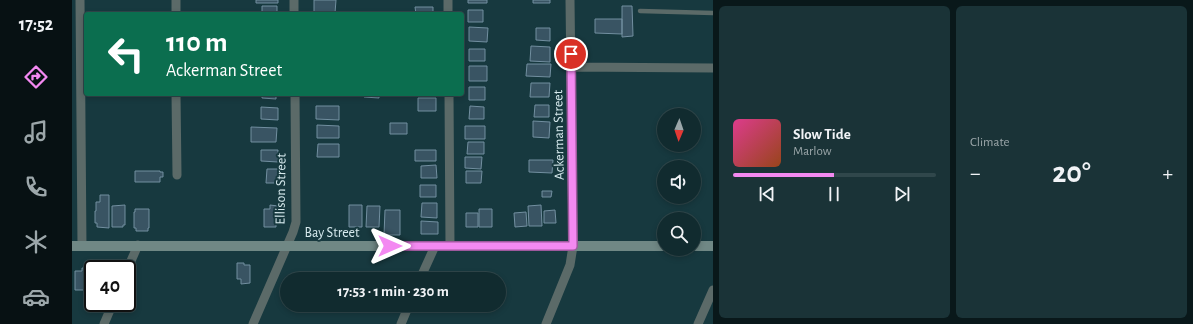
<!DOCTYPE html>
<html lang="en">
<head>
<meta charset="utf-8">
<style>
	body { margin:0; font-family:"Alegreya Sans",sans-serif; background:#1a3337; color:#f1f3f6; height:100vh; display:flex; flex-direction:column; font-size:15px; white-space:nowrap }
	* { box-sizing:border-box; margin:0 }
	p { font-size:13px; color:#9ca7aa }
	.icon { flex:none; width:22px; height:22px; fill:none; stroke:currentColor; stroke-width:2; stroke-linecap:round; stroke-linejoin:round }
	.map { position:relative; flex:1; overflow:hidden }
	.panel { display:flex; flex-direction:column; gap:6px; padding:6px; background:#09181a; width:480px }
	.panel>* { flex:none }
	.banner { position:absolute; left:12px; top:12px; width:380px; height:84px; border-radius:4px; box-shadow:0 2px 6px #0003,0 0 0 1px #30474b; background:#0b6e4f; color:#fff; overflow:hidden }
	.needle { width:26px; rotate:182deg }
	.controls { position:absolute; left:585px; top:108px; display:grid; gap:8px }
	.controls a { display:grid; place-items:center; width:44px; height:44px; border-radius:50%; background:#112b2f; box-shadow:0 2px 6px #0003,0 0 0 1px #30474b; font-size:20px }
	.speed { position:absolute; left:12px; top:260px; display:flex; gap:8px; font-size:20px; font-weight:700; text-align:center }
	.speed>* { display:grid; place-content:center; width:52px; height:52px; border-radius:50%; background:#112b2f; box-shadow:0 2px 6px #0003,0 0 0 1px #30474b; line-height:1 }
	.speed .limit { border:2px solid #111; border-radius:6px; background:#fff; color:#111 }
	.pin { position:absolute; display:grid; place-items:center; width:34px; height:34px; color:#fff; margin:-17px; border:2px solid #fff; border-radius:50%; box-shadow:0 1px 4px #0007 }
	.me { position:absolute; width:44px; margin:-22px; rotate:90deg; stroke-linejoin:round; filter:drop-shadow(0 0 3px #0008) }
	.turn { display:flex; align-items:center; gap:14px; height:84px; padding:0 16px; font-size:18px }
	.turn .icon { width:52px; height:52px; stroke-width:2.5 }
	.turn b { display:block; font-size:28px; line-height:34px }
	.big { font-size:30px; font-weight:700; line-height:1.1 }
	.panel .widget { flex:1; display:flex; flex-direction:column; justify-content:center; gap:6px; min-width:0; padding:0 14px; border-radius:6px; background:#1a3337 }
	.song { display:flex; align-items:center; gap:12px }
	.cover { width:48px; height:48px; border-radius:6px; background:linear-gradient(135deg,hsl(330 70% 55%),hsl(20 70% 35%)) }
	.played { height:4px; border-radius:2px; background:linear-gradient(90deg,#f389f1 50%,#30474b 50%) }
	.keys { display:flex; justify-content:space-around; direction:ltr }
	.heat { display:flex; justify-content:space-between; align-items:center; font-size:22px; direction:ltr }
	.panel .tiles { flex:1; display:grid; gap:6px; grid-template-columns:repeat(2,1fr) }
	.trip { position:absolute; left:208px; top:272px; width:226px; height:40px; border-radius:20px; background:#112b2f; box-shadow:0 2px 6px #0003,0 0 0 1px #30474b; font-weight:700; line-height:40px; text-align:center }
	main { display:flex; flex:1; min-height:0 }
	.tabs { display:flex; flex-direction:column; width:72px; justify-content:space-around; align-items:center; background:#071113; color:#9ca7aa }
	.tabs .icon { width:28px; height:28px }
	.tabs .selected { color:#f389f1 }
	.tabs b { font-size:18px; color:#f1f3f6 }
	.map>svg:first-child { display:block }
	.building { fill:#395463; stroke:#728fa0 }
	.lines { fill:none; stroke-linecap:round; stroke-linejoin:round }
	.lane { stroke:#5b6a68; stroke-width:4.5 }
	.street { stroke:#5b6a68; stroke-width:9 }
	.secondary { stroke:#708885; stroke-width:10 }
	.route-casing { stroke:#9e599d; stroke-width:10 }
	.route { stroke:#f389f1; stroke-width:7 }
	.labels { text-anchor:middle; stroke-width:4; stroke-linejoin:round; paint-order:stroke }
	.street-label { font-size:14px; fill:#d7eaee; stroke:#17393f }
</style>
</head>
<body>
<main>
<nav class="tabs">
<b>17:52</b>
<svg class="icon selected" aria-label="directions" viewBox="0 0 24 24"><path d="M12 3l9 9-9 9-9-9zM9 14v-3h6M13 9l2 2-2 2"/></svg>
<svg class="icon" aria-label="music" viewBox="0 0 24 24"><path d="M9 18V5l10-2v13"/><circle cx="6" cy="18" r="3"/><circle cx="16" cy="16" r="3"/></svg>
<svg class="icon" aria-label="phone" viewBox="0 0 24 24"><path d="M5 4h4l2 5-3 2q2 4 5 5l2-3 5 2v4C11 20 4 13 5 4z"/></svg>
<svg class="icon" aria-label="climate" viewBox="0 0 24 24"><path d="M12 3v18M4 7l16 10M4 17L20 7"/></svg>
<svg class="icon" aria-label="car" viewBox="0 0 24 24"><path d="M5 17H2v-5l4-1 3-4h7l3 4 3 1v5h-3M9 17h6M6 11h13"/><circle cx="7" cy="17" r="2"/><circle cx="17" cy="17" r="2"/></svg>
</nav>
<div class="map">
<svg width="641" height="324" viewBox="0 0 641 324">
	<rect width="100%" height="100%" fill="#17393f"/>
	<path class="building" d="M184 0H206V3H184Z
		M242 0H264L263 13 242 12Z
		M396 0H415V3H396Z
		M461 0H478V3H461Z
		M190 6H205V14H190Z
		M550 6H560L561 36 550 37Z
		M343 7H361V14H344Z
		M396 10H411V22H396Z
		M523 19H550V34L523 33Z
		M397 27 416 28 415 42 397 41Z
		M464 28H478V41L464 40Z
		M459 46 478 47V62L458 61Z
		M397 49H413V61H397Z
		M455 64H479L478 77 454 76Z
		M397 66H415V81H397Z
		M459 83H478L477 97H458Z
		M397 87H413V100H397Z
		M190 94H204V99L190 98Z
		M292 94H307V98L292 97Z
		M346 98H364V111H346Z
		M463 105H477V117H462Z
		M244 106H267V120L244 119Z
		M398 106 412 107V119H397Z
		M189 107 206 108V120L189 119Z
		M461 121 478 122 477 138 461 137Z
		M318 123H335V134H318Z
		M245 125 267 126V138H245Z
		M393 126H413V139H393Z
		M179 127 205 128 204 142H179Z
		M396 142H412V154H395Z
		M246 144H267V157H245Z
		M189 150H206V162L189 161Z
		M343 150H364V161H343Z
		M393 157H410L409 169 393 168Z
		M457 160H481L480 173 457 172Z
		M364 165 365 178H349V166Z
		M195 169H209V183H194Z
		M63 171H88V172H91V177H88V182H63Z
		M394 171H410L409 183H394Z
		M348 185H364V197H348Z
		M470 191H480L479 197H470Z
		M28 195H37V228L25 227V223H23V211H24V202H28Z
		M350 203H365V218L349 217Z
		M53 205V225H51V227H40V206Z
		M198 205 206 206V224H204V227H192V209H198Z
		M277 205H290V227H277Z
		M469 205 470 226H457L456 206Z
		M295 206H308L307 227H294Z
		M63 209H77V228H76V231H64V228H62V212H63Z
		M407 209H420V227H407Z
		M313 210H328V235H312Z
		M483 210 484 223H472V211Z
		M454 212 455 226 443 227 442 213Z
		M394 213H406V227H394Z
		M349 221 366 222V234H349Z
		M165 263H172V265H178V283L169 284V279H165Z
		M10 268H19V290H3V271H10Z"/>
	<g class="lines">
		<path class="lane" d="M568 11 641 13"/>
		<path class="street" d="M8 0 10 246
			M104 0V14
			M222 0V14
			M376 0V14
			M499 67 641 68
			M104 94 105 175
			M377 94 378 246
			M55 270 66 245
			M348 279 363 246
			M32 324 41 303
			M181 324 221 232 224 222 223 94
			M329 324 337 305
			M474 324 498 265 501 246 498 0
			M626 324 641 290"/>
		<path class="secondary" d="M0 246H592
			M622 246H641"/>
	</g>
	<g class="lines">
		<defs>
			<path id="route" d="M318 246H501L499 54"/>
		</defs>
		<use href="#route" class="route-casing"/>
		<use href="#route" class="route"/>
	</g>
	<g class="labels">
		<g class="street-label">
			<text transform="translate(486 135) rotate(-91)" y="5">Ackerman Street</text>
			<text transform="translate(208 189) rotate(-89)" y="5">Ellison Street</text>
			<text x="260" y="237">Bay Street</text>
		</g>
	</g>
</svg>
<div class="controls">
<a><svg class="needle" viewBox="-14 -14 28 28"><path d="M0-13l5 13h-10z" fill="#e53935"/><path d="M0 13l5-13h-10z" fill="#9ca7aa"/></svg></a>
<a><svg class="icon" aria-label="sound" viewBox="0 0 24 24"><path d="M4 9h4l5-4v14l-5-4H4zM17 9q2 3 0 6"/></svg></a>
<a><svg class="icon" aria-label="search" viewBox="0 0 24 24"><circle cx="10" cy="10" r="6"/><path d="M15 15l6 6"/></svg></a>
</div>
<div class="speed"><div class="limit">40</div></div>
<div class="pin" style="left:499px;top:54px;background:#d93025"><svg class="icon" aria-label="arrive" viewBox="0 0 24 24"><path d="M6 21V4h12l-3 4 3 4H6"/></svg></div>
<svg class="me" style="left:318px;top:246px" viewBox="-20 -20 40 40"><path d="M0-17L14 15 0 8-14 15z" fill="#f389f1" stroke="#fff" stroke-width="4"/></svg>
<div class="trip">17:53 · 1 min · 230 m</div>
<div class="banner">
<div class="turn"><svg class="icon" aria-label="left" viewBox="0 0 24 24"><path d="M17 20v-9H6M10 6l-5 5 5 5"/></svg><div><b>110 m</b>Ackerman Street</div></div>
</div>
</div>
<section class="panel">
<div class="tiles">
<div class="widget">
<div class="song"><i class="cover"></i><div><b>Slow Tide</b><p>Marlow</p></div></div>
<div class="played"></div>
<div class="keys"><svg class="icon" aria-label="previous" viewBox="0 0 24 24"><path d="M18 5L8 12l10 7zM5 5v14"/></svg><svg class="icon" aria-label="pause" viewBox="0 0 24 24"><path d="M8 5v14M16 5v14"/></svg><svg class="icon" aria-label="next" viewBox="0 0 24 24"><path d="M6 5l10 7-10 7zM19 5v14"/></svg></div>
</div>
<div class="widget"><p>Climate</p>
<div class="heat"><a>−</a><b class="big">20°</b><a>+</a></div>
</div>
</div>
</section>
</main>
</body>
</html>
